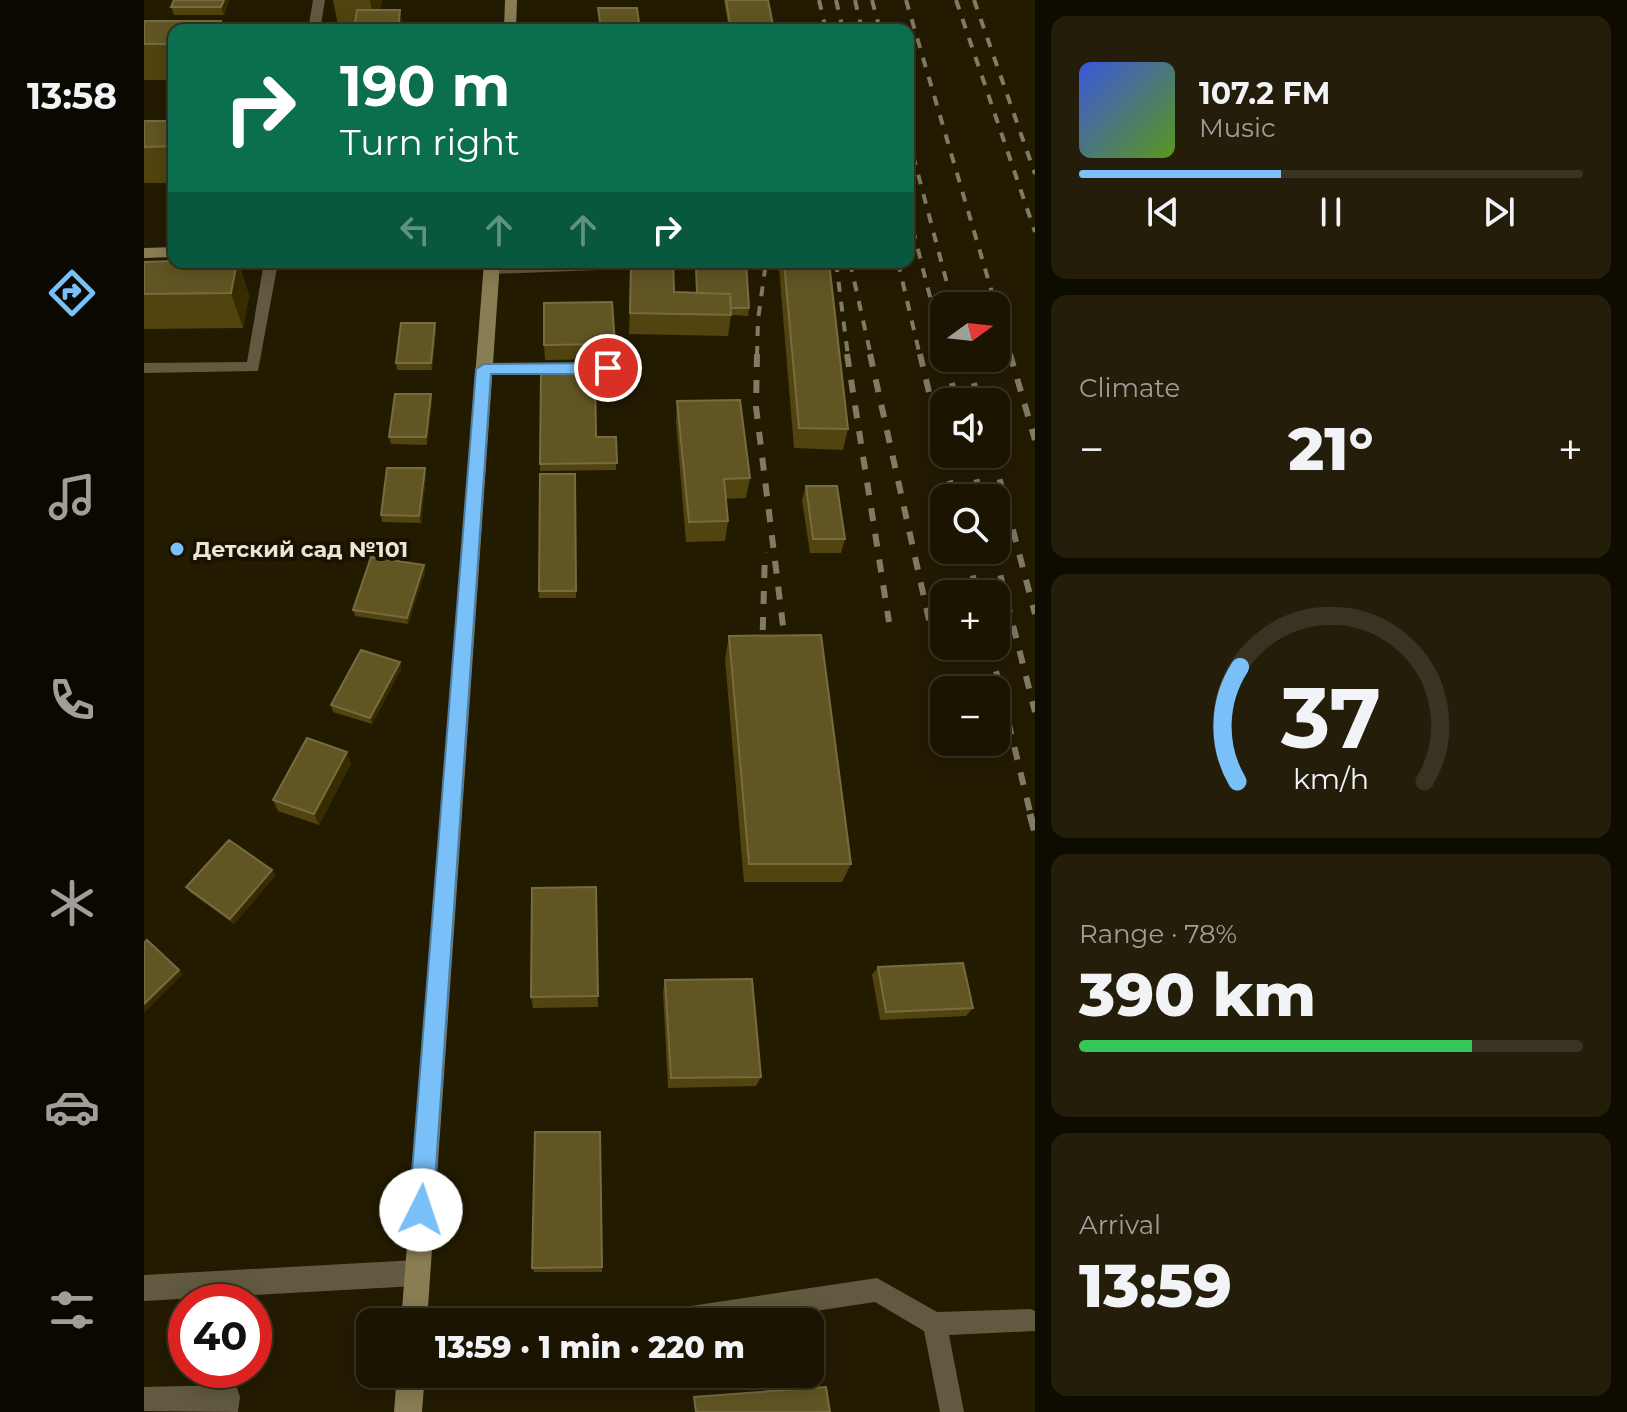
<!DOCTYPE html>
<html lang="en">
<head>
<meta charset="utf-8">
<style>
	body { margin:0; font-family:Montserrat,sans-serif; background:#231d0a; color:#f1f3f6; height:100vh; display:flex; flex-direction:column; font-size:30px; white-space:nowrap }
	* { box-sizing:border-box; margin:0 }
	p { font-size:26px; color:#9f9e99 }
	.icon { flex:none; width:44px; height:44px; fill:none; stroke:currentColor; stroke-width:2; stroke-linecap:round; stroke-linejoin:round }
	.map { position:relative; flex:1; overflow:hidden }
	.details { display:flex; flex-direction:column; gap:16px; padding:16px; background:#0e0b00; width:592px }
	.details>* { flex:none }
	.banner { position:absolute; left:24px; top:24px; width:746px; height:244px; border-radius:16px; box-shadow:0 4px 20px #0003,0 0 0 2px #383322; background:#0b6e4f; color:#fff; overflow:hidden }
	.needle { width:52px; rotate:75deg }
	.tools { position:absolute; left:786px; top:292px; display:grid; gap:16px }
	.tools a { display:grid; place-items:center; width:80px; height:80px; border-radius:16px; background:#1a1400; box-shadow:0 4px 20px #0003,0 0 0 2px #383322; font-size:40px }
	.speed { position:absolute; left:24px; top:1284px; display:flex; gap:16px; font-size:40px; font-weight:700; text-align:center }
	.speed>* { display:grid; place-content:center; width:104px; height:104px; border-radius:50%; background:#1a1400; box-shadow:0 4px 20px #0003,0 0 0 2px #383322; line-height:1 }
	.speed .limit { border:12px solid #d22; background:#fff; color:#111 }
	.pin { position:absolute; display:grid; place-items:center; width:68px; height:68px; color:#fff; margin:-34px; border:4px solid #fff; border-radius:50%; box-shadow:0 2px 8px #0007 }
	.me { position:absolute; width:88px; margin:-44px; rotate:4deg; stroke-linejoin:round; filter:drop-shadow(0 0 6px #0008) }
	.turn { display:flex; align-items:center; gap:28px; height:168px; padding:0 40px; font-size:36px }
	.turn .icon { width:104px; height:104px; stroke-width:2.5 }
	.turn b { display:block; font-size:56px; line-height:68px }
	.lanes { display:flex; align-items:center; height:76px; padding:0 40px; background:#0003; justify-content:center; gap:40px; direction:ltr }
	.lanes .off { opacity:.35 }
	.big { font-size:60px; font-weight:800; line-height:1.1 }
	.details .tile { flex:1; display:flex; flex-direction:column; justify-content:center; gap:12px; min-width:0; padding:0 28px; border-radius:16px; background:#231d0a }
	.details .dial { align-items:center; gap:0 }
	.dial svg { height:208px; overflow:visible; fill:none; stroke:#383322; stroke-width:7; stroke-linecap:round; text-anchor:middle }
	.dial text { fill:#f1f3f6; stroke:none }
	.song { display:flex; align-items:center; gap:24px }
	.cover { width:96px; height:96px; border-radius:12px; background:linear-gradient(135deg,hsl(230 70% 55%),hsl(90 70% 35%)) }
	.played { height:8px; border-radius:4px; background:linear-gradient(90deg,#79bff8 40%,#383322 40%) }
	.keys { display:flex; justify-content:space-around; direction:ltr }
	.heat { display:flex; justify-content:space-between; align-items:center; font-size:44px; direction:ltr }
	.charge { height:12px; border-radius:6px; background:linear-gradient(90deg,#34c759 78%,#383322 0) }
	.trip { position:absolute; left:212px; top:1308px; width:468px; height:80px; border-radius:16px; background:#1a1400; box-shadow:0 4px 20px #0003,0 0 0 2px #383322; font-weight:800; line-height:80px; text-align:center }
	main { display:flex; flex:1; min-height:0 }
	.tab-bar { display:flex; flex-direction:column; width:144px; justify-content:space-around; align-items:center; background:#0a0800; color:#9f9e99 }
	.tab-bar .icon { width:56px; height:56px }
	.tab-bar .selected { color:#79bff8 }
	.tab-bar b { font-size:36px; color:#f1f3f6 }
	.map>svg:first-child { display:block }
	.lines { fill:none; stroke-linecap:round; stroke-linejoin:round }
	.lane { fill:#615a40; fill-rule:evenodd }
	.street { fill:#615a40; fill-rule:evenodd }
	.secondary { fill:#897d53; fill-rule:evenodd }
	.rail-far2 { stroke:#817a64; stroke-width:4; stroke-dasharray:10 10; stroke-linecap:butt }
	.rail-far1 { stroke:#817a64; stroke-width:6; stroke-dasharray:13 13; stroke-linecap:butt }
	.rail { stroke:#817a64; stroke-width:7; stroke-dasharray:17 17; stroke-linecap:butt }
	.wall { fill:#51440f }
	.shaded-wall { fill:#372c00 }
	.building { fill:#615524; stroke:#766c40; stroke-width:2 }
	.route { fill:#79bff8; stroke:#4f7ca1; stroke-width:2 }
	.poi-dot { fill:#79bff8; stroke:#1a1200; stroke-width:3 }
	.labels { text-anchor:middle; stroke-width:8; stroke-linejoin:round; paint-order:stroke }
	.poi-label { font-size:22px; font-weight:bold; fill:#eae5d4; stroke:#1a1200; text-anchor:start }
</style>
</head>
<body>
<main>
<nav class="tab-bar">
<b>13:58</b>
<svg class="icon selected" aria-label="directions" viewBox="0 0 24 24"><path d="M12 3l9 9-9 9-9-9zM9 14v-3h6M13 9l2 2-2 2"/></svg>
<svg class="icon" aria-label="music" viewBox="0 0 24 24"><path d="M9 18V5l10-2v13"/><circle cx="6" cy="18" r="3"/><circle cx="16" cy="16" r="3"/></svg>
<svg class="icon" aria-label="phone" viewBox="0 0 24 24"><path d="M5 4h4l2 5-3 2q2 4 5 5l2-3 5 2v4C11 20 4 13 5 4z"/></svg>
<svg class="icon" aria-label="climate" viewBox="0 0 24 24"><path d="M12 3v18M4 7l16 10M4 17L20 7"/></svg>
<svg class="icon" aria-label="car" viewBox="0 0 24 24"><path d="M5 17H2v-5l4-1 3-4h7l3 4 3 1v5h-3M9 17h6M6 11h13"/><circle cx="7" cy="17" r="2"/><circle cx="17" cy="17" r="2"/></svg>
<svg class="icon" aria-label="filters" viewBox="0 0 24 24"><path d="M4 7h16M4 17h16"/><circle cx="9" cy="7" r="2"/><circle cx="15" cy="17" r="2"/></svg>
</nav>
<div class="map">
<svg width="891" height="1412" viewBox="0 0 891 1412">
	<rect width="100%" height="100%" fill="#231b00"/>
	<g class="lines">
		<path class="lane" d="M169 0H181L176 30H164Z
			M120 262H134L114 371 0 373V363L103 362Z
			M451 262 456 264V270L347 274 340 269 347 264Z
			M464 363 471 368 464 373 340 374 333 369 340 364Z
			M733 1278 793 1312 886 1309 891 1311V1331L805 1335 820 1412H796L780 1331 731 1302 599 1322H467L471 1314 479 1310 540 1307Z
			M84 1385 93 1388 96 1397 94 1412 0 1411V1387Z"/>
		<path class="street" d="M272 1260 281 1264 285 1273 281 1282 272 1286 0 1301V1275Z"/>
		<path class="secondary" d="M361 0H373L372 30H360Z
			M30 247V257L0 258V248Z
			M340 262H356L283 1322H257Z
			M253 1374H281L278 1412H250Z"/>
		<path class="rail-far2" d="M675 0 682 30
			M692 0 699 30
			M711 0 718 30
			M728 0 736 30
			M762 0 852 306
			M812 0 891 232
			M830 0 891 174
			M764 136 809 306
			M764 210 800 352
			M692 262 704 356
			M706 262 727 356
			M754 262 776 356
			M852 307 866 356
			M613 356 614 320 622 262"/>
		<path class="rail-far1" d="M613 354 612 407 643 658
			M703 354 745 622
			M726 354 785 620
			M776 354 810 498
			M866 354 891 440
			M801 358 813 402
			M823 358 835 402
			M826 454 837 498
			M849 454 891 614
			M823 550 833 594
			M850 550 891 712
			M846 646 887 816
			M618 656 621 552"/>
		<path class="rail" d="M886 814 891 833"/>
	</g>
	<path class="wall" d="M85 0 80 15H30L27 7Z
		M189 0H238L236 10H256L259 30H195Z
		M580 0H624L630 30H585Z
		M0 21 30 30V80H0Z
		M0 121H30V183H0Z
		M0 262H94L105 296 99 328 0 329Z
		M487 262 530 292 552 293V268L578 269V262H602L605 308 604 316 587 315 584 336 485 334Z
		M636 262H685L704 429 699 450 650 448 635 268Z
		M292 331 288 370H253L252 363Z
		M471 344 470 359 401 360 400 345Z
		M287 394 288 401 283 445 247 444 245 437Z
		M533 401 606 478 602 498 582 499 584 521 581 541 542 542 532 422Z
		M452 437H472V470L396 471V464Z
		M431 474 432 598H395V591Z
		M282 475 277 523 238 522 237 515Z
		M662 486 701 539 697 553H666L658 500Z
		M280 565 281 572 264 624 211 616 209 610Z
		M585 636 707 864 698 882H600L581 659Z
		M256 662 257 669 228 724 189 712 187 705Z
		M207 763 175 825 134 811 129 800Z
		M128 870 131 876 90 924 46 892 42 887Z
		M452 887 454 1007 389 1008 387 997Z
		M734 967 829 1008 822 1016 736 1020 728 975Z
		M521 980 617 1077 612 1086 524 1088 519 992Z
		M458 1267V1272H390L388 1268Z"/>
	<path class="shaded-wall" d="M80 0H85L80 15 77 7Z
		M226 0H238L233 30H231Z
		M256 10 259 30H254Z
		M93 262 105 296 99 328 87 293Z
		M291 323 292 331 288 370 287 363Z
		M287 394 288 401 283 445 282 437Z
		M281 468 282 475 277 523 275 516Z
		M280 565 281 572 264 624 263 618Z
		M256 662 257 669 228 724 226 718Z
		M203 752 207 763 175 825 170 814Z
		M128 870 131 876 90 924 86 919Z
		M35 970 39 974 0 1013V1004Z"/>
	<path class="building" d="M30 0H80L77 7H27Z
		M582 0H624L630 30H587Z
		M454 8H493L496 30H457Z
		M213 10H256L254 30H210Z
		M0 21H77L74 30H30V44H0Z
		M0 121H30V146L0 147Z
		M0 262 30 261 93 262 87 293 0 294Z
		M487 262H529L530 292 586 294 587 315 486 313Z
		M579 262H602L605 308H587L586 294 553 293 552 268 579 269Z
		M640 262H685L704 429 655 428Z
		M468 302 471 344 400 345V303Z
		M257 323H291L287 363H252Z
		M397 374H451L452 437H472L473 463 396 464Z
		M251 394H287L282 437H245Z
		M596 400 606 478 580 479 584 521 545 522 533 401Z
		M243 468H281L275 516 237 515Z
		M396 474H431L432 591H395Z
		M662 486H693L701 539H669Z
		M227 557 280 565 263 618 209 610Z
		M677 635 707 864H605L585 636Z
		M217 650 256 662 226 718 187 705Z
		M163 738 203 752 170 814 129 800Z
		M85 840 128 870 86 919 42 887Z
		M452 887 454 996 387 997 388 888Z
		M3 940 35 970 0 1004V943Z
		M819 963 829 1008 742 1012 734 967Z
		M608 979 617 1077 527 1078 521 980Z
		M391 1132H456L458 1267 388 1268Z
		M682 1387 686 1412H552L550 1397Z"/>
	<path class="route" d="M464 363 471 368 464 374H347L289 1210 285 1218 277 1222 269 1218 265 1210 332 369 340 364Z"/>
	<circle class="poi-dot" cx="33" cy="549" r="8"/>
	<g class="labels">
		<g class="poi-label">
			<text x="49" y="557">Детский сад №101</text>
		</g>
	</g>
</svg>
<div class="tools">
<a><svg class="needle" viewBox="-14 -14 28 28"><path d="M0-13l5 13h-10z" fill="#e53935"/><path d="M0 13l5-13h-10z" fill="#9f9e99"/></svg></a>
<a><svg class="icon" aria-label="sound" viewBox="0 0 24 24"><path d="M4 9h4l5-4v14l-5-4H4zM17 9q2 3 0 6"/></svg></a>
<a><svg class="icon" aria-label="search" viewBox="0 0 24 24"><circle cx="10" cy="10" r="6"/><path d="M15 15l6 6"/></svg></a>
<a>+</a>
<a>−</a>
</div>
<div class="speed"><div class="limit">40</div></div>
<div class="pin" style="left:464px;top:368px;background:#d93025"><svg class="icon" aria-label="arrive" viewBox="0 0 24 24"><path d="M6 21V4h12l-3 4 3 4H6"/></svg></div>
<svg class="me" style="left:277px;top:1210px" viewBox="-20 -20 40 40"><circle r="19" fill="#fff"/><path d="M0-13L10 11 0 6-10 11z" fill="#79bff8"/></svg>
<div class="trip">13:59 · 1 min · 220 m</div>
<div class="banner">
<div class="turn"><svg class="icon" aria-label="right" viewBox="0 0 24 24"><path d="M7 20v-9h11M14 6l5 5-5 5"/></svg><div><b>190 m</b>Turn right</div></div>
<div class="lanes"><svg class="icon off" aria-label="left" viewBox="0 0 24 24"><path d="M17 20v-9H6M10 6l-5 5 5 5"/></svg><svg class="icon off" aria-label="ahead" viewBox="0 0 24 24"><path d="M12 20V5M6 11l6-6 6 6"/></svg><svg class="icon off" aria-label="ahead" viewBox="0 0 24 24"><path d="M12 20V5M6 11l6-6 6 6"/></svg><svg class="icon" aria-label="right" viewBox="0 0 24 24"><path d="M7 20v-9h11M14 6l5 5-5 5"/></svg></div>
</div>
</div>
<section class="details">
<div class="tile">
<div class="song"><i class="cover"></i><div><b>107.2 FM</b><p>Music</p></div></div>
<div class="played"></div>
<div class="keys"><svg class="icon" aria-label="previous" viewBox="0 0 24 24"><path d="M18 5L8 12l10 7zM5 5v14"/></svg><svg class="icon" aria-label="pause" viewBox="0 0 24 24"><path d="M8 5v14M16 5v14"/></svg><svg class="icon" aria-label="next" viewBox="0 0 24 24"><path d="M6 5l10 7-10 7zM19 5v14"/></svg></div>
</div>
<div class="tile"><p>Climate</p>
<div class="heat"><a>−</a><b class="big">21°</b><a>+</a></div>
</div>
<div class="tile dial"><svg viewBox="0 0 100 80">
<path d="M14 69A42 42 0 1 1 86 69"/>
<path d="M14 69A42 42 0 0 1 15 25" stroke="#79bff8"/>
<text x="50" y="56" font-size="32" font-weight="700">37</text>
<text x="50" y="72" font-size="11">km/h</text>
</svg></div>
<div class="tile"><p>Range · 78%</p><b class="big">390 km</b><div class="charge"></div></div>
<div class="tile"><p>Arrival</p><b class="big">13:59</b></div>
</section>
</main>
</body>
</html>
